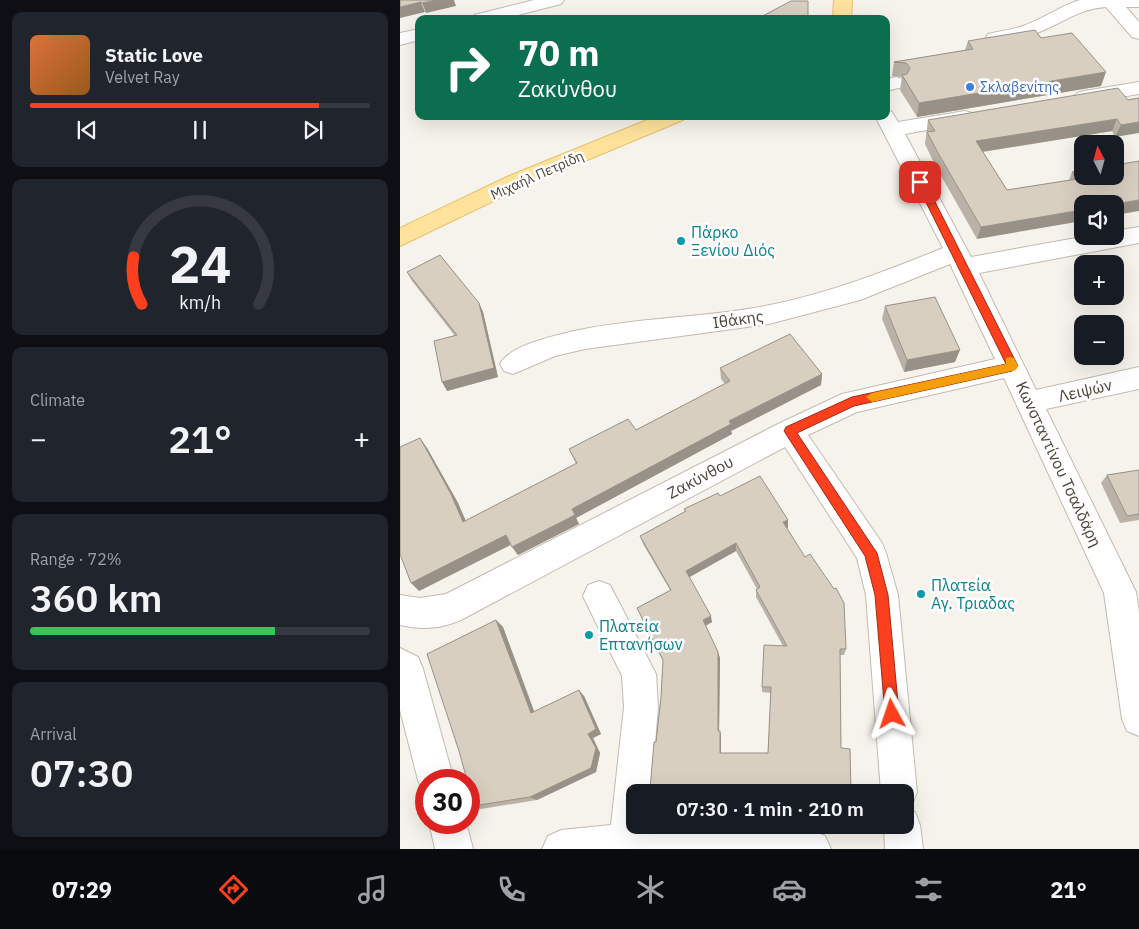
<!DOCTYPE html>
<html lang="en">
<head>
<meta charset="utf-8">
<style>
	body { margin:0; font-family:"IBM Plex Sans",sans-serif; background:#20242c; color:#f1f3f6; height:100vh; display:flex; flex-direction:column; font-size:19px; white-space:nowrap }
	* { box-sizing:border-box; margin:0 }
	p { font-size:16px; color:#9ea1a6 }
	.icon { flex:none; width:28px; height:28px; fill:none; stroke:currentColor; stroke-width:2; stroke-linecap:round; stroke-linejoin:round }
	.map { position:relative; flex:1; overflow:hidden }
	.side { display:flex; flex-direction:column; gap:12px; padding:12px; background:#0d0f14; width:400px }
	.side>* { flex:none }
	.banner { position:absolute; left:15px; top:15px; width:475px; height:105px; border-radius:10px; box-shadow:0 5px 20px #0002; background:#0b6e4f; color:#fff; overflow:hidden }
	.needle { width:32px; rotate:354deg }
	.buttons { position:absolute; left:674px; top:135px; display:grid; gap:10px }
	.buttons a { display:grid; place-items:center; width:50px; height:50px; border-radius:10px; background:#171b24; box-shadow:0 5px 20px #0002; font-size:25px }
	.speed { position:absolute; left:15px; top:769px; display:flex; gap:10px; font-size:25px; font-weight:700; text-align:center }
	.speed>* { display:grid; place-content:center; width:65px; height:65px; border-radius:50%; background:#171b24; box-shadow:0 5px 20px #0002; line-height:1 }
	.speed .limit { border:8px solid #d22; background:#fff; color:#111 }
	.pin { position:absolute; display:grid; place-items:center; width:42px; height:42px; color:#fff; margin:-21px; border-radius:10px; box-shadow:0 2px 8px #0006 }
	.me { position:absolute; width:55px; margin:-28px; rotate:355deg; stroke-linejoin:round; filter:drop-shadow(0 0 4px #0008) }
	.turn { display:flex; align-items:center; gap:18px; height:105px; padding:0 20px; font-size:22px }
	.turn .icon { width:65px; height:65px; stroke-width:2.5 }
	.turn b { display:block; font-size:35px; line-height:42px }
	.big { font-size:38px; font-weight:600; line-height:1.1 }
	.side .widget { flex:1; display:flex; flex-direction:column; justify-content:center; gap:8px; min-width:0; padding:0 18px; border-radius:10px; background:#20242c }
	.side .dial { align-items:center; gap:0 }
	.dial svg { height:130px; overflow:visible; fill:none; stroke:#363941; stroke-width:7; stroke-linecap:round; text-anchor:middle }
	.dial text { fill:#f1f3f6; stroke:none }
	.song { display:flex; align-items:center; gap:15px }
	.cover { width:60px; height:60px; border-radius:8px; background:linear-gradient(135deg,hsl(20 70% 55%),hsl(30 70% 35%)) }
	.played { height:5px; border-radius:2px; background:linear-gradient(90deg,#fc3f1d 85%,#363941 85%) }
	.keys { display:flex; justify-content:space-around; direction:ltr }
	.heat { display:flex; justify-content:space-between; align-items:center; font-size:28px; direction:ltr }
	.charge { height:8px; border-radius:4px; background:linear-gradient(90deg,#34c759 72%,#363941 0) }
	.trip { position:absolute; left:226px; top:784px; width:288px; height:50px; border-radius:10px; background:#171b24; box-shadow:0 5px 20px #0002; font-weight:600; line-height:50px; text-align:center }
	.dock { display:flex; height:80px; justify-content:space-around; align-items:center; background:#090b0e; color:#9ea1a6 }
	.dock .icon { width:35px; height:35px }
	.dock .on { color:#fc3f1d }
	.dock b { font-size:22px; color:#f1f3f6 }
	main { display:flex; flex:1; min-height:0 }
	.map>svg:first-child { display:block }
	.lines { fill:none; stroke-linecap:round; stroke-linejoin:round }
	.minor-casing { stroke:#c2bbae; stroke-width:2 }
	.major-casing { stroke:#e6c16a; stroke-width:2 }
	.minor { fill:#fff; fill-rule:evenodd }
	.major { fill:#ffe39c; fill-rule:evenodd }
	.wall { fill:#bab2a6; fill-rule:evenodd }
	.shaded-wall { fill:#979187 }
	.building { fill:#d8cfc1; stroke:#979187; fill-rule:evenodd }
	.route { fill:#fc3f1d; stroke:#a42913 }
	.slow { fill:#f59e0b }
	.shop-dot { fill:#3f7fe0; stroke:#fff; stroke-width:2 }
	.culture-dot { fill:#0f9aa8; stroke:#fff; stroke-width:2 }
	.labels { text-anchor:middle; stroke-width:5; stroke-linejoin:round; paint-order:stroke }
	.far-shop-label { font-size:14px; fill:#366cbe; stroke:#fff; text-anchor:start }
	.far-street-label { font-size:14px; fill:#4b4439; stroke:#fff }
	.culture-label { font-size:16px; fill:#0d838f; stroke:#fff; text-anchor:start }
	.street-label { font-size:16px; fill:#4b4439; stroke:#fff }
</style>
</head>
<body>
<main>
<section class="side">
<div class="widget">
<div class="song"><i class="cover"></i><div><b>Static Love</b><p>Velvet Ray</p></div></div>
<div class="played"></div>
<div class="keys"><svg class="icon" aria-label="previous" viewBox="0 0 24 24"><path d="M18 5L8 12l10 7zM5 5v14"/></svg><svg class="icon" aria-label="pause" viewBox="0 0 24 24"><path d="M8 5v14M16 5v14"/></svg><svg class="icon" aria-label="next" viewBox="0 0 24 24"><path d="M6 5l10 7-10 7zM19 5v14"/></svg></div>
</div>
<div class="widget dial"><svg viewBox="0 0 100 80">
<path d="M14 69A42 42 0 1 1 86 69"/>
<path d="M14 69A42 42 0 0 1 9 40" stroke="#fc3f1d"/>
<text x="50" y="56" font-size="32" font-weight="700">24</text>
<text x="50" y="72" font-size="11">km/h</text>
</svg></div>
<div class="widget"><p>Climate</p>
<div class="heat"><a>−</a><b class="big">21°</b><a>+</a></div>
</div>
<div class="widget"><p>Range · 72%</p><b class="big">360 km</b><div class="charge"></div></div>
<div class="widget"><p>Arrival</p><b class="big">07:30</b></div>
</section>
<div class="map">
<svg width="739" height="849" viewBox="0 0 739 849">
	<rect width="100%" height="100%" fill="#f6f3ec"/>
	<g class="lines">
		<defs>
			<path id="minor" d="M134 0H164L161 4 102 19H71L74 15Z
				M680 0H739V7H726L739 22V39L732 37 706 7C678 9 663 23 637 33 624 38 609 40 595 44L588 42 586 38 588 34C600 31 612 30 623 26 643 19 660 6 680 0Z
				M19 29V40L0 45V33Z
				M496 77 503 79 506 83 503 87 486 91V79Z
				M739 82V94L684 103 677 101 674 97 677 93 684 91Z
				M486 110 492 112 498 122 565 111 572 113 575 117 572 121 565 123 505 134 571 257 687 236H715V231L739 227V243L579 273 636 390 739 367V389L646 409 736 592 739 612V736L727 731 722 719 704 593 604 378 457 412 408 435 482 543 486 553 498 595 517 792 512 805 505 808V792H481L466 595 457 558 385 447 61 620C40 629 22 630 0 625V595L20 598 46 594 380 423 442 394 595 359 550 264 460 300 369 324 185 349 155 356 113 374 104 371 100 364C110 345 154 336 174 331 238 317 306 318 370 305 430 293 486 271 543 248L475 116H486Z
				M199 581 210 585 256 674 258 707 251 792H235V825L412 830 425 836 431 849H142L148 836 161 830 211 825 224 707 222 676 183 596 188 585Z
				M0 648 18 657 23 669 54 780H26V794L23 793 18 780 0 710Z
				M505 808 515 812 520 825 523 849H485L484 825H505Z
				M29 822H66L73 849H35Z"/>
			<path id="major" d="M434 0H452L451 19H433Z
				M257 116H286L283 120 125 186 0 246V228L109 176Z"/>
		</defs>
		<use href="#minor" class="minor-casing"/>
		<use href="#major" class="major-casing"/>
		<use href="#minor" class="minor"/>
		<use href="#major" class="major"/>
	</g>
	<path class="wall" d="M641 38 701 86 517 117 500 90 502 77 492 76 494 62 565 50 568 41Z
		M739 98 715 137 712 131 583 152 607 190 669 180 672 172 682 176 577 239 535 165 525 144 528 120Z
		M7 272 79 303 83 312 98 377 47 391 55 336 12 281Z
		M485 306 555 362 504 372 482 319Z
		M320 368 422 374 421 385 331 431 332 434 176 518 179 524 118 555 111 545 19 591 27 448 58 503 66 521 176 464 169 449 236 430 325 384 321 379Z
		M739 470V520L720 523 701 483 707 475Z
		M320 496 388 520V528H387L446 649 444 655H440L441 748 250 789 261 697 263 661 237 608 270 590 243 544 240 536 285 512 284 509ZM336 551 357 589 356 590V597L383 646 362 687V692L371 693 368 753H321V735L319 731 320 658 306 626 312 622 289 577Z
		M96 620 103 627 134 712 184 696 201 734 193 738 200 753 196 772 137 800 81 809 73 806Z"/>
	<path class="shaded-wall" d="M36 0H54L56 6 26 13 22 3Z
		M21 2 25 12 0 18V7Z
		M706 72 701 86 517 117 519 103Z
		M717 119 712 131 573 153 576 141Z
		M739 122V133L715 137 721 125Z
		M739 200V211L715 215V204Z
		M682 210V221L577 239 581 227Z
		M79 303 83 312 98 377 47 391 42 382Z
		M560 350 555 362 504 372 507 360Z
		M422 374 421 385 331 431 332 434 176 518 179 524 118 555 112 547 172 509 329 421Z
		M20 438 27 448 58 503 70 531 63 522Z
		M388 520V528L383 530V522Z
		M106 535 112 544 19 591 11 583Z
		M336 543V551L288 578 286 571Z
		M311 616 312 622 304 626 303 620Z
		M96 620 103 627 137 719 131 713Z
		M318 652 320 658 319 735 318 731Z
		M179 690 184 696 201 734 193 738 200 753 196 772 137 800 130 797 188 734Z
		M320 731 321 735V757L320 753Z"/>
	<path class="building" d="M0 0H36L22 3 21 2 0 7Z
		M391 1H408V19H357Z
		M635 30 641 38 672 33 706 72 519 103 502 75 507 74 510 68 506 63 494 62 573 49 568 41Z
		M718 88 728 100 739 98V122L721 125 717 119 576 141 607 190 677 179 672 172 682 170V176H715V165L739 161V200L715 204H682V210L581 227 538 153 527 132 535 131 528 120Z
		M40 255 79 303 94 368 42 382 34 341 57 335 7 272Z
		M535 297 560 350 507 360 485 306Z
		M390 334 422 374 329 421 331 424 172 509 175 515 112 547 106 535 11 583 0 554V447L20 438 51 494 63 522 177 463 169 449 228 419 236 430 330 381 320 368Z
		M739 470V514L727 516 707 475Z
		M360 476 388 520 383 522 405 557 410 554 434 589 436 588 444 603 446 649H440L441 748 450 749 451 792H237V791L250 789 254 742H256L261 697 263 660 237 608 271 590 240 536 286 511 284 509 318 493 320 496ZM336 543 360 587 356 590 387 646 364 645 362 687H371L368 753H320V731H318V652L303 620 311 616 286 571Z
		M96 620 131 713 179 690 196 729 188 734 196 748 191 768 130 797 73 806 69 788V780H67L59 751 27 654Z"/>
	<path class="route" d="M517 179H523L525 182 618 366 612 371 454 406 397 433 477 553 488 595 499 714 497 719 492 721 487 719 485 714 475 595 465 556 384 431 386 427 452 397 606 364 516 182Z"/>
	<path class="slow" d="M610 357 614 358 618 366 616 370 472 402 466 397 472 393 606 364V358Z"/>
	<circle class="shop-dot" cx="570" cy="87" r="5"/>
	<g class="culture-dot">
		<circle cx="281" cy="241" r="5"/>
		<circle cx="521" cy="594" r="5"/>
		<circle cx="189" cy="635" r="5"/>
	</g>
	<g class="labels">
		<g class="far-shop-label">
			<text x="580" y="92">Σκλαβενίτης</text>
		</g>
		<g class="far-street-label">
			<text transform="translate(137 175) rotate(-24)" y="5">Μιχαήλ Πετρίδη</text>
		</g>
		<g class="culture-label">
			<text x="291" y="238">Πάρκο<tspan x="291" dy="18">Ξενίου Διός</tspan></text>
			<text x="531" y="591">Πλατεία<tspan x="531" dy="18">Αγ. Τριαδας</tspan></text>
			<text x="199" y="632">Πλατεία<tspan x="199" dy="18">Επτανήσων</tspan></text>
		</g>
		<g class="street-label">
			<text transform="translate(338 319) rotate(-8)" y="6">Ιθάκης</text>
			<text transform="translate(685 390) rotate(-13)" y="6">Λειψών</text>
			<text transform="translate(659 464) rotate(65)" y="6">Κωνσταντίνου Τσαλδάρη</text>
			<text transform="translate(300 477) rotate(-28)" y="6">Ζακύνθου</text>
		</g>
	</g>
</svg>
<div class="buttons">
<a><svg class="needle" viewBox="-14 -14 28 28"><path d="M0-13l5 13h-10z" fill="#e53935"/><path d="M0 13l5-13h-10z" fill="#9ea1a6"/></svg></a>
<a><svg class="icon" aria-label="sound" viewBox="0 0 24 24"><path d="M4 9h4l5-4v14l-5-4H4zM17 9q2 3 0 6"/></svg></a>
<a>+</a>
<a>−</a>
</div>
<div class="speed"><div class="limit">30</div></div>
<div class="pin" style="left:520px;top:182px;background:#d93025"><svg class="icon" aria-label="arrive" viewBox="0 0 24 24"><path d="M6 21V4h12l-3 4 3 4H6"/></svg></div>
<svg class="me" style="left:492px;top:714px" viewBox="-20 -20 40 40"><path d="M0-17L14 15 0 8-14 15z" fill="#fc3f1d" stroke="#fff" stroke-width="4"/></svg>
<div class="trip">07:30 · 1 min · 210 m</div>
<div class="banner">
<div class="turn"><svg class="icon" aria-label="right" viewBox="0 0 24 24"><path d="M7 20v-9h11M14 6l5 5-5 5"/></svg><div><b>70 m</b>Ζακύνθου</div></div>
</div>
</div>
</main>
<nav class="dock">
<b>07:29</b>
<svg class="icon on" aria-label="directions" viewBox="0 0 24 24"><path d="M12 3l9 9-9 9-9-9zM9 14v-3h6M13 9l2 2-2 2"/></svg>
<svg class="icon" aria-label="music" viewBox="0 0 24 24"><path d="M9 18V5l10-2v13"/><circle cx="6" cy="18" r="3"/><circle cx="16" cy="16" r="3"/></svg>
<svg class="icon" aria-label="phone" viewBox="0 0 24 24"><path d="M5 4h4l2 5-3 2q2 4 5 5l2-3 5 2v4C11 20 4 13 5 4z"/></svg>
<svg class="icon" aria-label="climate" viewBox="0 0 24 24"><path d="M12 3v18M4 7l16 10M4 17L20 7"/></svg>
<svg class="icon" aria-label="car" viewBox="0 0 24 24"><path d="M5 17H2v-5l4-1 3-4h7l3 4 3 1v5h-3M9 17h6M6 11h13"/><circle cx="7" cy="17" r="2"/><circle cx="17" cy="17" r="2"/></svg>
<svg class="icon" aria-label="filters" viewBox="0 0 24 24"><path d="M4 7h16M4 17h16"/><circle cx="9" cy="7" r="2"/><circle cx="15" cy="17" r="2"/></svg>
<b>21°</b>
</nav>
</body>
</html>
